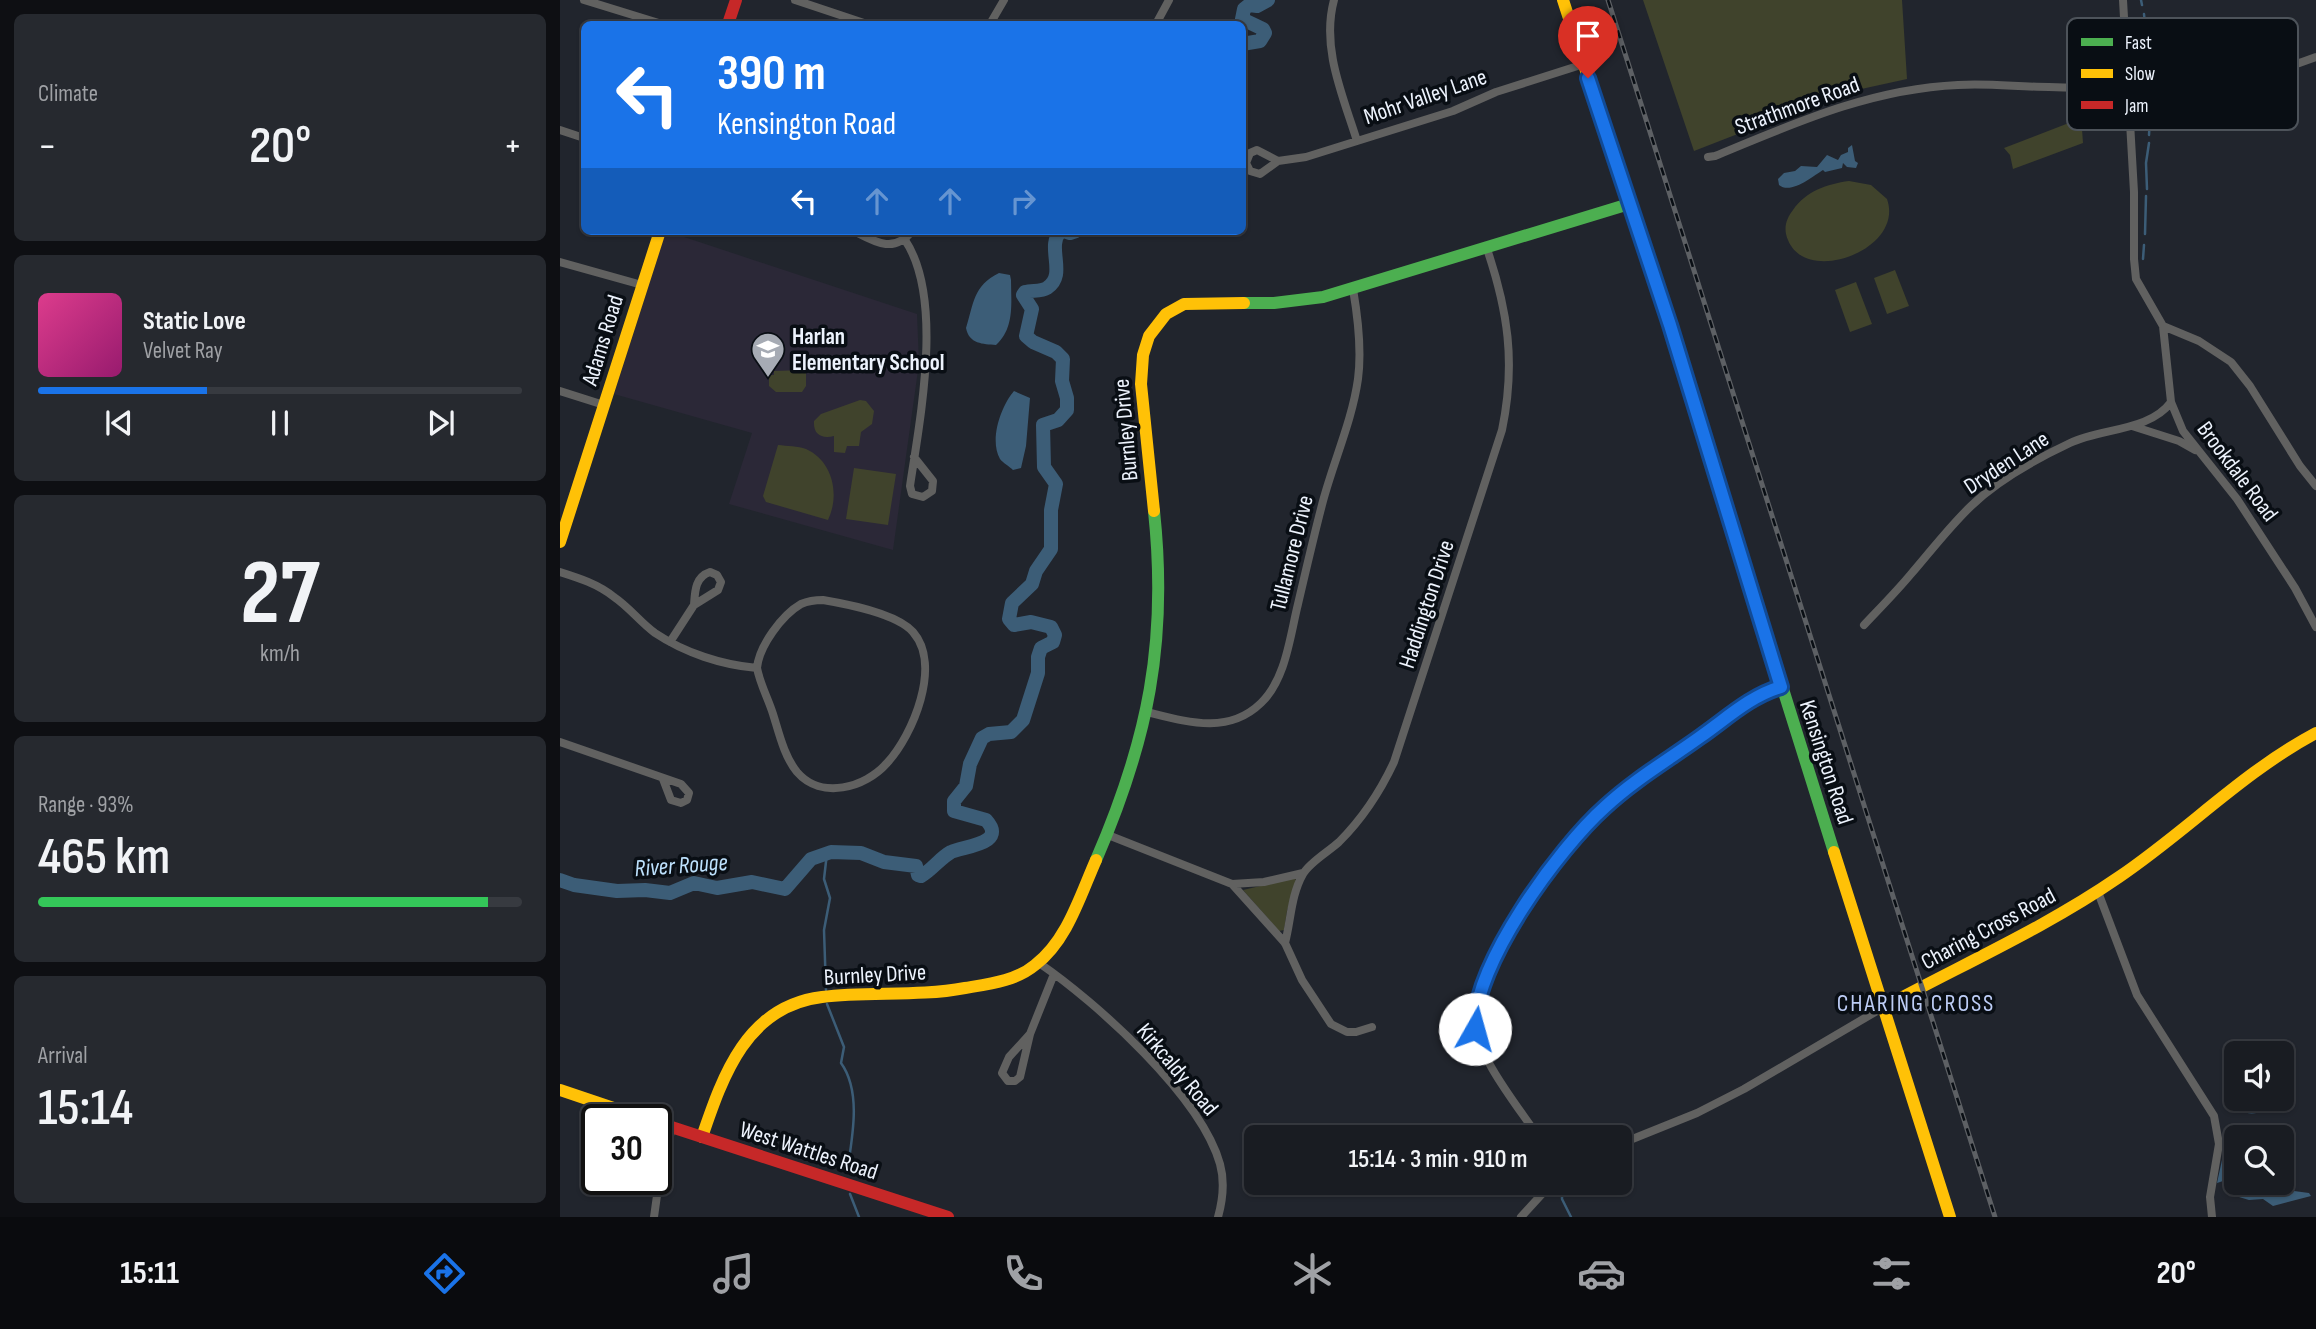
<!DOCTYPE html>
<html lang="en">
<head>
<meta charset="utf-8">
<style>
	body { margin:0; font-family:"Sofia Sans Condensed",sans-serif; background:#26292f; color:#f1f3f6; height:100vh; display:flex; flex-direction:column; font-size:26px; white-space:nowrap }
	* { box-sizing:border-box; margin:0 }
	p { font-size:23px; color:#9fa1a5 }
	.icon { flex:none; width:38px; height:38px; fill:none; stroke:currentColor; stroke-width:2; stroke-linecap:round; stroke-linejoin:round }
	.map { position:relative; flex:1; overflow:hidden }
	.details { display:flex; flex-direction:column; gap:14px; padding:14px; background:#0e0f13; width:560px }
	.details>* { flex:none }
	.guide { position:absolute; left:21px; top:21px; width:665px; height:214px; border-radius:10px; box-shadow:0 2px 5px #0004,0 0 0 2px #373a40; background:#1a73e8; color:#fff; overflow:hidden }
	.tools { position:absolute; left:1664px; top:1041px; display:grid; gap:14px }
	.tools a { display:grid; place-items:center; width:70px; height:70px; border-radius:10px; background:#191c22; box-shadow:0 2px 5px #0004,0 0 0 2px #373a40; font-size:35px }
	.speed { position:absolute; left:21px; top:1104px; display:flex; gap:14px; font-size:35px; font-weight:700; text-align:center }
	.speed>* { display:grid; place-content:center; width:91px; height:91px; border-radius:50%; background:#191c22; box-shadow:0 2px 5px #0004,0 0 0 2px #373a40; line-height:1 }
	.speed .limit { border:4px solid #111; border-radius:10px; background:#fff; color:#111 }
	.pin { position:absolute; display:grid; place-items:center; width:60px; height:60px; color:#fff; margin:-72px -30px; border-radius:50% 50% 50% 0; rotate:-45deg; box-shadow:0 0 7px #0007 }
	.pin .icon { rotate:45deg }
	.me { position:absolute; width:77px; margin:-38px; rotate:7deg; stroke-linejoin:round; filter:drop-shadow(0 0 5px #0008) }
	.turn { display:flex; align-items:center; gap:24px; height:147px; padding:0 21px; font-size:32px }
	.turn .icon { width:91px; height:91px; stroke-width:2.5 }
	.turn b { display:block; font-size:49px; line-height:60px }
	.lanes { display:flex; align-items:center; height:66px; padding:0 21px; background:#0003; justify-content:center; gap:35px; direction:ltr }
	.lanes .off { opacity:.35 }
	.big { font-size:52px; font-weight:600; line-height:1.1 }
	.details .widget { flex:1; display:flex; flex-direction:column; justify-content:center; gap:10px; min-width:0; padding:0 24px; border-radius:10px; background:#26292f }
	.details .dial { align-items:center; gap:0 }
	.dial b { font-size:91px; line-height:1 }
	.song { display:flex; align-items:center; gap:21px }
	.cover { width:84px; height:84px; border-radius:10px; background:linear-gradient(135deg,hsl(330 70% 55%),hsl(320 70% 35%)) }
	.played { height:7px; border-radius:4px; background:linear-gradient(90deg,#1a73e8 35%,#373a40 35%) }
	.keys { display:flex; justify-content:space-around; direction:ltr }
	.heat { display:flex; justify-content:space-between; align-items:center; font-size:38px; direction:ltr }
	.charge { height:10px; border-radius:5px; background:linear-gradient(90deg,#34c759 93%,#373a40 0) }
	.trip { position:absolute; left:684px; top:1125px; width:388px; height:70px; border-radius:10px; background:#191c22; box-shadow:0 2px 5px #0004,0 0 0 2px #373a40; font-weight:600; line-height:70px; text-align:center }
	.menu { display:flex; height:112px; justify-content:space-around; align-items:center; background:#0a0b0e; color:#9fa1a5 }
	.menu .icon { width:49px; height:49px }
	.menu .active { color:#1a73e8 }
	.menu b { font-size:32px; color:#f1f3f6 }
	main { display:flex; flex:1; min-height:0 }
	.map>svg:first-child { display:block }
	.education { fill:#2b2837 }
	.green { fill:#40432c }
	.water { fill:#3c5d77 }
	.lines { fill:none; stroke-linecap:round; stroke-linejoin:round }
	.stream { stroke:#3c5d77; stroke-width:2.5 }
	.river { stroke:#3c5d77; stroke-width:14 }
	.street { stroke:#616160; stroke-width:8 }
	.fast { stroke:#4caf50; stroke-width:12 }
	.slow { stroke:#ffc107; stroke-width:12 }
	.jam { stroke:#c62828; stroke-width:12 }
	.rail-casing { stroke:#5d6064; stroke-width:5 }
	.rail { stroke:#090e14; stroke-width:2.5; stroke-dasharray:8; stroke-linecap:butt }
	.route-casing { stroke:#114b97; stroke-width:18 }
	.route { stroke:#1a73e8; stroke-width:12 }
	.labels { text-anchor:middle; stroke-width:7; stroke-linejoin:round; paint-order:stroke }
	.street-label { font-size:23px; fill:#edf3fd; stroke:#090e14 }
	.poi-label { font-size:23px; font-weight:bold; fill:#edf3fd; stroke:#090e14; text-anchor:start }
	.water-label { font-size:24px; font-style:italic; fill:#bde1fd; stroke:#090e14 }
	.neighbourhood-label { font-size:24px; letter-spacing:2px; fill:#bdcdf6; stroke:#090e14 }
	.key { fill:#090e14; stroke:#4d535a; stroke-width:2 }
	.key-label { font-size:19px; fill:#edf3fd }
</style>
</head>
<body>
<main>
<section class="details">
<div class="widget"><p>Climate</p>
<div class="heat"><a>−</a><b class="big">20°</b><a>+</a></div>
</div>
<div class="widget">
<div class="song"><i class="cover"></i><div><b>Static Love</b><p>Velvet Ray</p></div></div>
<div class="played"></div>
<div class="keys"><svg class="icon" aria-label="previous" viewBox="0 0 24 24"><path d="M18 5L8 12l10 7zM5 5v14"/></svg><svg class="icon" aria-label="pause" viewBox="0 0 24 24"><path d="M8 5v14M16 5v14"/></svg><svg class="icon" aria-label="next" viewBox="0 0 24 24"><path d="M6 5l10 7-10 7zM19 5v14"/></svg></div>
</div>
<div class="widget dial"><b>27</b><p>km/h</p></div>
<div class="widget"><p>Range · 93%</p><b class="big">465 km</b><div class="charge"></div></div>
<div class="widget"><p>Arrival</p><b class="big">15:14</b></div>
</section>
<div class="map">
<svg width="1756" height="1217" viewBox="0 0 1756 1217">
	<rect width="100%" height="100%" fill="#21252d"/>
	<path class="education" d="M106 231 357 314 359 363 333 550 169 504 192 433 54 394Z"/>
	<path class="green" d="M1083 0H1342L1347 79 1283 93 1134 151Z
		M1514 121 1522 129 1523 143 1453 169 1450 155 1444 148Z
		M1289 181 1311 185 1327 199C1345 250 1246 286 1228 240 1223 229 1226 219 1233 210 1246 191 1267 184 1289 181Z
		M1335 270 1349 306 1327 314 1314 278Z
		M1296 282 1312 324 1290 332 1275 290Z
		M246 370V386L242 392H216L209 386V375H214V371Z
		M300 400 306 401 314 411 312 424 301 432 299 446H287L285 453 274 452V436C262 439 253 435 254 421L261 414Z
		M218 445C227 446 238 446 246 449 273 461 280 495 268 520L206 502 203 496Z
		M294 468 336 474 328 525 286 519Z
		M734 878 736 880 727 911 724 930 719 931 683 890Z"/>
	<path class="water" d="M1292 145 1295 161 1298 163 1296 168 1287 167 1283 163 1282 168 1265 172 1263 170C1253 176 1231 195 1219 185L1218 179 1224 173 1235 171 1241 166 1257 167 1267 155 1278 160 1281 155 1288 152V148Z
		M439 273 450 275 451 280C451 302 455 328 436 345 423 344 409 344 406 328 414 303 413 286 439 273Z
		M454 391 470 398 466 446 461 468 453 470C449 466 443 463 440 459 429 440 441 406 454 391Z
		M1676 1066V1099H1714C1694 1131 1659 1104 1663 1076Z
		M1673 1141H1676V1183H1709L1723 1197 1734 1191 1749 1193 1751 1196 1713 1206 1703 1199 1689 1200 1679 1197 1666 1180 1657 1183 1662 1160 1668 1157Z"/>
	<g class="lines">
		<path class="stream" d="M1581 0 1582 5
			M1584 14 1590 78
			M1589 135 1591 96
			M1587 189 1586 163 1589 143
			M1585 234 1586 196
			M1583 259 1584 245
			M266 990 264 930 270 898 264 879 267 853
			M267 1004 284 1047 281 1063C302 1092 292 1139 287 1172
			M1002 1188V1199L1011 1217
			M290 1194 299 1217"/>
		<path class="river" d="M682 44 700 41 705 33 703 29 682 19 684 9 689 5 697 6 708 0
			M504 231 510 233 516 231
			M0 880 14 885 57 891 85 890 110 893 134 883 157 888 192 882 225 889 251 859 271 852 301 853 324 862 356 866 358 875 361 876C372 870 380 858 391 852 404 846 448 844 426 820L394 811V801L406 786 410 764 422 738 429 734 451 732 463 720 478 673V657L481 648 493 642 495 635 491 627 471 622 454 625 449 619 452 603 472 584 476 571 491 549V510L496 484 484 467 483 425 498 420 507 410V398L502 381 503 359 496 352 473 342 466 336 472 309 463 295 465 292C472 290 481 292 487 288 508 275 485 246 501 231"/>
		<path class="street" d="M24 0 102 24
			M235 0 307 24
			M774 0C761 48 783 96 797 141
			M1563 0 1574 192V259L1576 279 1603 326 1611 402 1623 431 1677 499 1735 588 1756 627
			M430 24 444 0
			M596 24 609 0
			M0 130 24 138
			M1148 157 1155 156C1235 123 1310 89 1398 85 1428 83 1459 87 1489 87 1576 90 1674 89 1756 57
			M718 161 700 174 690 171 686 163 690 153 697 150 718 161 746 157 893 111 936 92 1024 64
			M294 231C315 242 334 254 352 231
			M345 240C384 298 360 419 350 486L352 494 363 497 372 491 373 481 354 457
			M0 262 82 285
			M1603 326 1639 341 1671 362 1690 386 1740 466 1756 486
			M0 391 44 405
			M1572 426 1619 441 1635 450
			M0 572C19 578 38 584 54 597 69 607 80 622 95 633 125 653 162 665 197 668
			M263 600C287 604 337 614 353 632 382 665 353 735 327 763 305 788 261 800 237 772 224 756 219 733 213 714 208 698 200 684 197 668 199 646 222 615 241 604 248 601 256 600 263 600Z
			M1304 625C1320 608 1336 592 1351 574 1371 551 1389 527 1411 506 1438 480 1476 459 1510 443 1542 428 1590 431 1611 402
			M110 642 134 605 158 590 161 582 157 575 150 572C135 577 135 591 134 605
			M587 712C627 722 668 735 701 703 726 679 730 636 738 604 746 570 754 535 763 501 774 460 792 421 798 379 802 349 798 318 793 289
			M0 742 121 784 129 793 127 800 121 803 111 800 103 779
			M548 835 672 884 704 882 743 873
			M672 884 725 943 742 980 771 1024 787 1032H796L812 1027
			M1538 892 1577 995 1654 1116 1659 1144 1650 1197 1652 1217
			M725 943C731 920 731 895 743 874 750 862 768 852 779 842 802 819 820 792 834 762L942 430C956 363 948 310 926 246
			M479 963C536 1002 641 1096 660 1164 665 1182 663 1199 658 1217
			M470 1034 449 1057 442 1073 448 1081H455L460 1077 470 1034 494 974
			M979 1138C960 1109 916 1056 915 1022 913 967 1004 843 1045 806 1076 779 1111 758 1144 734 1168 716 1192 695 1221 687
			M1060 1144 1137 1113 1184 1089 1322 1008
			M94 1217 100 1174 112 1128
			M961 1217 992 1183"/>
		<path class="fast" d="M684 303H714L763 297 1069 204
			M1135 408 1274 852
			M536 860C588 740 608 642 594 511"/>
		<path class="slow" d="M1003 0 1135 408
			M594 511 581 384 583 355 589 336 606 314 624 304 684 303
			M0 542 100 231
			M1274 852 1390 1217
			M1322 1008C1401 965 1485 928 1559 877 1627 831 1683 772 1756 733
			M0 1090 89 1120
			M142 1137C163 1075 187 1006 262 997 310 991 357 997 405 988 429 984 456 981 475 965 507 941 520 896 536 860"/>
		<path class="jam" d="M168 24 176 0
			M96 1122 388 1217"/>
		<defs>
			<path id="rail" d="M1048 0 1435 1217"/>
		</defs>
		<use href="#rail" class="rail-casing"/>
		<use href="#rail" class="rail"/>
	</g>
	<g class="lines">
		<defs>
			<path id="route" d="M915 1029C912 966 999 848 1045 807 1074 780 1108 760 1140 737 1166 719 1190 696 1221 687L1110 325 1028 78"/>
		</defs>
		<use href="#route" class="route-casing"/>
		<use href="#route" class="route"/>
	</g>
	<defs>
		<symbol id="school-pin" viewBox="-11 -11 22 30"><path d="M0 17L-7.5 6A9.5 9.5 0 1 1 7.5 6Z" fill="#a6abb4" stroke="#090e14"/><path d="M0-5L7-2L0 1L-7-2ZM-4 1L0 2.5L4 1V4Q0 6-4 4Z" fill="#fff"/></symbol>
	</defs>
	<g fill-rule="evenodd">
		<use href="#school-pin" x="189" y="330" width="38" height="52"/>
	</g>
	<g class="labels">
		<g class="street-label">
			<text transform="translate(865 96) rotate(-19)" y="8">Mohr Valley Lane</text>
			<text transform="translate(1237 105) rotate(-20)" y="8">Strathmore Road</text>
			<text transform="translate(42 340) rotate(-73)" y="8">Adams Road</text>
			<text transform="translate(565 430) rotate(-95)" y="8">Burnley Drive</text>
			<text transform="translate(1446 462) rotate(-33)" y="8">Dryden Lane</text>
			<text transform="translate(1678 471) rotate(53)" y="8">Brookdale Road</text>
			<text transform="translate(731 553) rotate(-76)" y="8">Tullamore Drive</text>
			<text transform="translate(866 604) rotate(-72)" y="8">Haddington Drive</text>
			<text transform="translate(1267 762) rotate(72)" y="8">Kensington Road</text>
			<text transform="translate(1428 928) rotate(-28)" y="8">Charing Cross Road</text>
			<text transform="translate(315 974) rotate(-3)" y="8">Burnley Drive</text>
			<text transform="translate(618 1069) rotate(50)" y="8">Kirkcaldy Road</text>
			<text transform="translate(249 1150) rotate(18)" y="8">West Wattles Road</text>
		</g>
		<g class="poi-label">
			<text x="232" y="344">Harlan<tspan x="232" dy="26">Elementary School</tspan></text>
		</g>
		<g class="water-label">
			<text transform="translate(121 865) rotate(-4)" y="8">River Rouge</text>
		</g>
		<g class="neighbourhood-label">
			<text x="1356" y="1011">CHARING CROSS</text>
		</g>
	</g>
	<rect x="1507" y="18" width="231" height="112" rx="10" class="key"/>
	<rect x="1521" y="38" width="32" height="8" fill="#4caf50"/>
	<rect x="1521" y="69" width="32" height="9" fill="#ffc107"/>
	<rect x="1521" y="101" width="32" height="8" fill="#c62828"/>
	<g class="key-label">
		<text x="1565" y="49">Fast</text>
		<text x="1565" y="80">Slow</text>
		<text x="1565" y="112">Jam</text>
	</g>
</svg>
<div class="tools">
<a><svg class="icon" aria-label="sound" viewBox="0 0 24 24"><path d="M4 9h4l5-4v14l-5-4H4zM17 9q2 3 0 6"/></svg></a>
<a><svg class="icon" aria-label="search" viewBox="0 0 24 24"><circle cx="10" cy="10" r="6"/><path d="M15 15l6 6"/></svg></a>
</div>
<div class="speed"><div class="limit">30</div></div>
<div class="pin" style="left:1028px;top:78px;background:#d93025"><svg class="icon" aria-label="arrive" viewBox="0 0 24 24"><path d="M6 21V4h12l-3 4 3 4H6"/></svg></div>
<svg class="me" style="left:915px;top:1029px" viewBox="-20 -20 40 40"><circle r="19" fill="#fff"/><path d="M0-13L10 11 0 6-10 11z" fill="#1a73e8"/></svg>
<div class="trip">15:14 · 3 min · 910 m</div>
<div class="guide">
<div class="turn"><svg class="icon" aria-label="left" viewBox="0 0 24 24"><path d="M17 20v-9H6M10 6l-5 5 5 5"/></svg><div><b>390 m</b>Kensington Road</div></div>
<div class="lanes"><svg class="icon" aria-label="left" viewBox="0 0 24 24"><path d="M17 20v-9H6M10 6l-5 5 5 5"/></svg><svg class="icon off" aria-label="ahead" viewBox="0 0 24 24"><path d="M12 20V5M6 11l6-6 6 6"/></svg><svg class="icon off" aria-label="ahead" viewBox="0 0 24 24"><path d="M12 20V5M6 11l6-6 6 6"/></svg><svg class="icon off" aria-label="right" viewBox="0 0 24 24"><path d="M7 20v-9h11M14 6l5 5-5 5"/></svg></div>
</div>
</div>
</main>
<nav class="menu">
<b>15:11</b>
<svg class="icon active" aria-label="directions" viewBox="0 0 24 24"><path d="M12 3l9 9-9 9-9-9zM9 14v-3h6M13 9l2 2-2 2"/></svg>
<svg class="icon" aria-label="music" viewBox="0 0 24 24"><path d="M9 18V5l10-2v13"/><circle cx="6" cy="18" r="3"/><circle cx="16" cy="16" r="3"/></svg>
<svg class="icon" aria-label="phone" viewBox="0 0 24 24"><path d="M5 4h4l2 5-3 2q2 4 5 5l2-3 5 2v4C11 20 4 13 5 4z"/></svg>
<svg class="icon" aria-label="climate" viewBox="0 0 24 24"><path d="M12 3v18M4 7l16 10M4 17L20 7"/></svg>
<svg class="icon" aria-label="car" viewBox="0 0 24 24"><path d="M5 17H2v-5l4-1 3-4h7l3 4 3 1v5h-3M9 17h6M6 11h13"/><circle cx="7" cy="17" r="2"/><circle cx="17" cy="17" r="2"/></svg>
<svg class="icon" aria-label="filters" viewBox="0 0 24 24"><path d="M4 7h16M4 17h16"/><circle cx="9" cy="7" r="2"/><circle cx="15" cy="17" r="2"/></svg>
<b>20°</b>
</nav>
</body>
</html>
